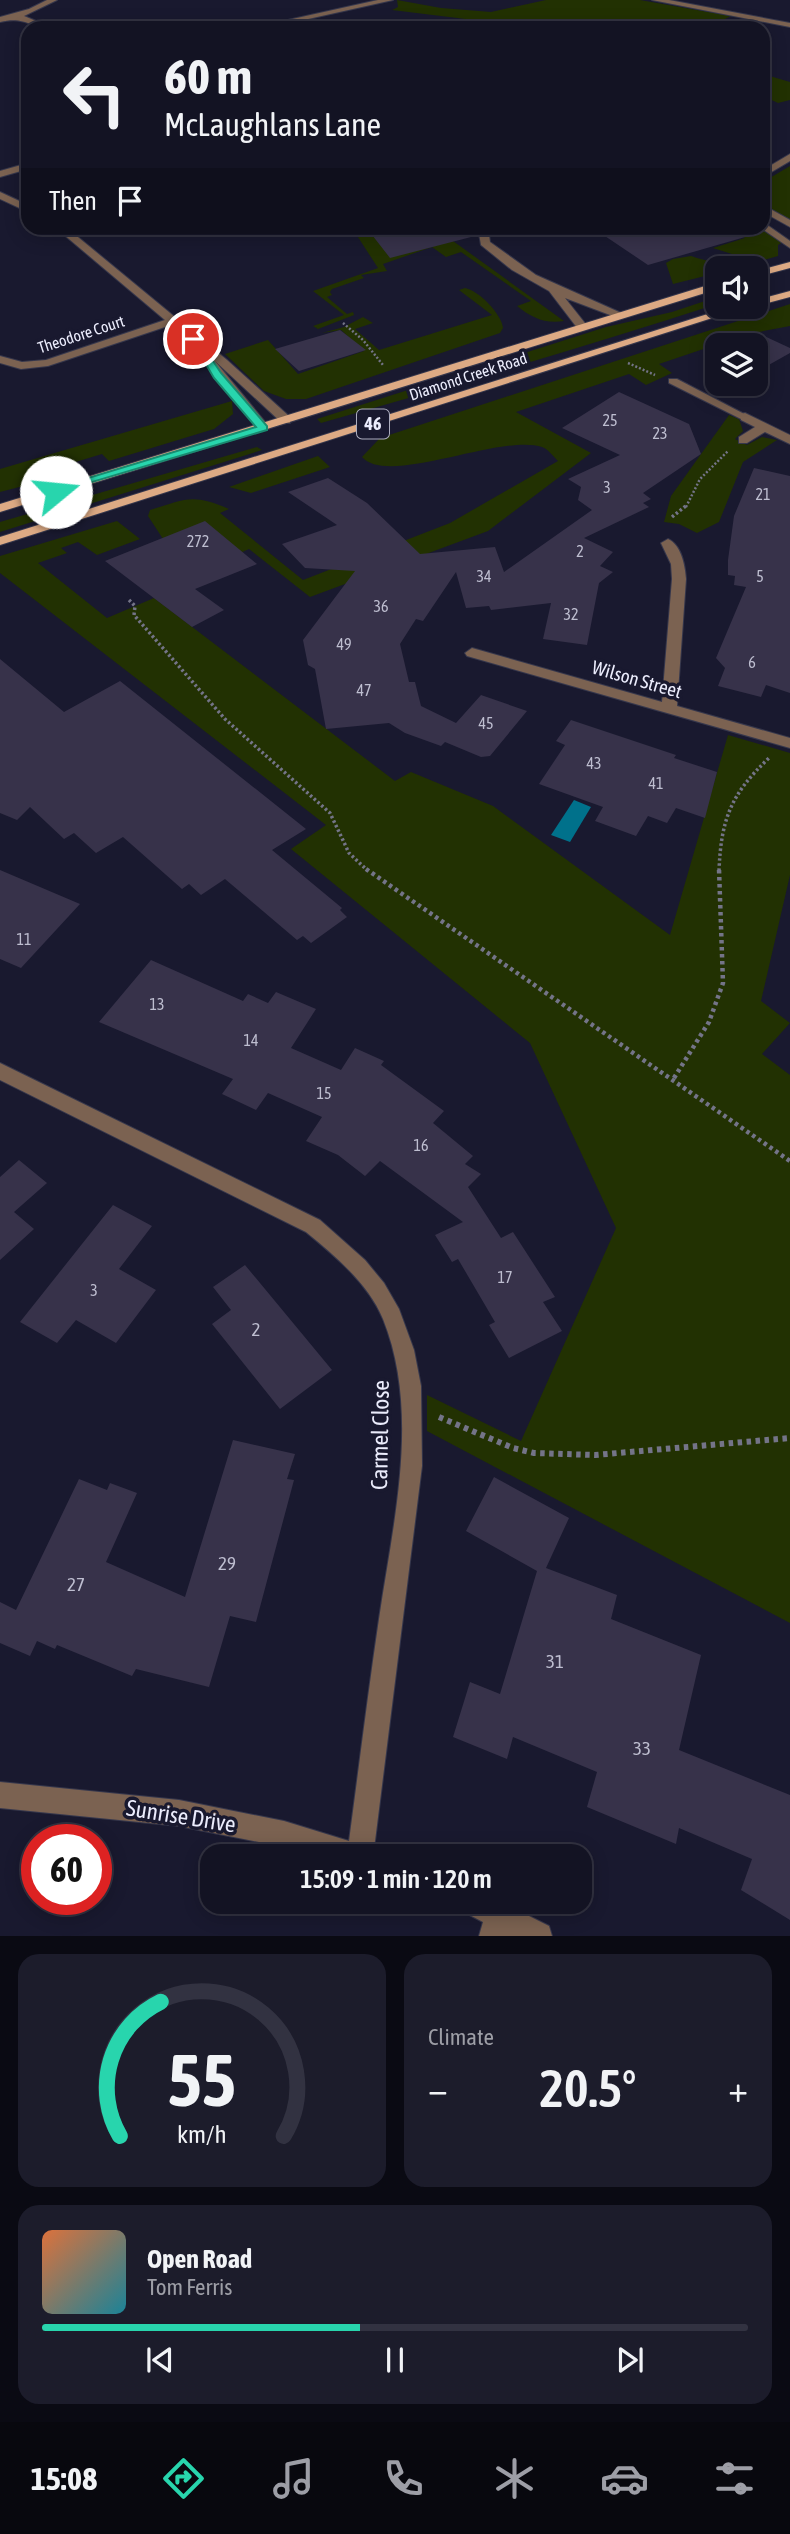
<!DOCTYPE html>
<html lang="en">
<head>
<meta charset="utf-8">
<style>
	body { margin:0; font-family:"Asap Condensed",sans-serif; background:#1c1c2b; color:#f1f3f6; height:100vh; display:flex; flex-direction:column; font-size:26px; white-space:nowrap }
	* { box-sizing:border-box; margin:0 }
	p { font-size:23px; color:#9d9ea6 }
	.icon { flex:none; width:38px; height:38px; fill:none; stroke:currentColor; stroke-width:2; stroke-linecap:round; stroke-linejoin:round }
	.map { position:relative; height:1936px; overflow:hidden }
	.panel { display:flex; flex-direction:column; gap:18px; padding:18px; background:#0a0a13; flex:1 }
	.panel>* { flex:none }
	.banner { position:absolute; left:21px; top:21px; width:749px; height:214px; border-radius:21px; box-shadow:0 4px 18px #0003,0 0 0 2px #323241; background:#131323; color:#f1f3f6; overflow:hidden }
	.fabs { position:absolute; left:705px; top:256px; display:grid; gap:14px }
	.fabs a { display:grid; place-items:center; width:63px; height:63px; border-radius:14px; background:#131323; box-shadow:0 4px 18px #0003,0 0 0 2px #323241; font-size:35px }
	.speed { position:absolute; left:21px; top:1824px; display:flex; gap:14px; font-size:35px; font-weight:700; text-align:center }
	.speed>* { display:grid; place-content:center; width:91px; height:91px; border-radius:50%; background:#131323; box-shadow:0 4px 18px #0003,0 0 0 2px #323241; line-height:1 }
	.speed .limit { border:10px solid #d22; background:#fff; color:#111 }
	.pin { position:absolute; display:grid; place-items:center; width:60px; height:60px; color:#fff; margin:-30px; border:4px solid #fff; border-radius:50%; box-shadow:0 2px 7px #0007 }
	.me { position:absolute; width:77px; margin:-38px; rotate:73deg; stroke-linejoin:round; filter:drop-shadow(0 0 5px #0008) }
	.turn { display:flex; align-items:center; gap:24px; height:147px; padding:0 28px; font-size:32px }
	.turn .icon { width:91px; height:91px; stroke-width:2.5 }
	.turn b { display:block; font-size:49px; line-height:60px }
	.then { display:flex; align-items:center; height:66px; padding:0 28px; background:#0003; gap:14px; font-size:26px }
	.big { font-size:52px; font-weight:600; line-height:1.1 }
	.panel .tile { flex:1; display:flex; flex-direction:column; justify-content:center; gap:10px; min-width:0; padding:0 24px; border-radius:21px; background:#1c1c2b }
	.panel .dial { align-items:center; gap:0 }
	.dial svg { height:182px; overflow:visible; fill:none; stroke:#323241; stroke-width:7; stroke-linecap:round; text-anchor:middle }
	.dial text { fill:#f1f3f6; stroke:none }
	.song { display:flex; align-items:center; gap:21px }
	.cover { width:84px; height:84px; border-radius:10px; background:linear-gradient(135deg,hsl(20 70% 55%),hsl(190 70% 35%)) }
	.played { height:7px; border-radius:4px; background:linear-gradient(90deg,#28d5ad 45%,#323241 45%) }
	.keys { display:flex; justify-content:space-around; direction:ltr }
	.heat { display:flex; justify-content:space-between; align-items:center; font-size:38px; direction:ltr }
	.panel .tiles { flex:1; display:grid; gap:18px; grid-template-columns:1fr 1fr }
	.tile:last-child { grid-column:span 2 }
	.trip { position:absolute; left:200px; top:1844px; width:392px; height:70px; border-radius:21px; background:#131323; box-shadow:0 4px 18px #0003,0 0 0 2px #323241; font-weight:600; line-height:70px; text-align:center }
	.menu { display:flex; height:112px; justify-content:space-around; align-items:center; background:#08080e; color:#9d9ea6 }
	.menu .icon { width:49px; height:49px }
	.menu .active { color:#28d5ad }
	.menu b { font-size:32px; color:#f1f3f6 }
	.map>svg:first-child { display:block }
	.green { fill:#223102 }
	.water { fill:#00718b }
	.building { fill:#37324a }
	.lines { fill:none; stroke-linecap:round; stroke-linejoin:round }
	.service-casing { stroke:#36374c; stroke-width:2 }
	.minor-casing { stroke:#36374c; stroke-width:2 }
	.primary-casing { stroke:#36374c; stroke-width:2 }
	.path-far3 { stroke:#747488; stroke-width:2.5; stroke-dasharray:2 2; stroke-linecap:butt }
	.path-far2 { stroke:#747488; stroke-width:3.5; stroke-dasharray:2.5 2.5; stroke-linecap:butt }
	.path-far1 { stroke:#747488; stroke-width:4.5; stroke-dasharray:3.5 3.5; stroke-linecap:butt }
	.path { stroke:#747488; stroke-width:6; stroke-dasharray:4.5 4.5; stroke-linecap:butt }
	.service { fill:#7b6251; fill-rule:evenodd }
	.minor { fill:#7b6251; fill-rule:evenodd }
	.primary { fill:#ddaa84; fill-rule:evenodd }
	.route { fill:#28d5ad; stroke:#1a8a70; stroke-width:2 }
	.labels { text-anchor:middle; stroke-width:7; stroke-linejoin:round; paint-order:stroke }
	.far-street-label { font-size:16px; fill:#ebecfc; stroke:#19192f }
	.number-label { font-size:16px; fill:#bebed0 }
	.shield { fill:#19192f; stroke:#acadbe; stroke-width:2 }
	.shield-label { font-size:18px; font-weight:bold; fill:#ebecfc }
	.street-label { font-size:19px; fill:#ebecfc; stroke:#19192f }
	.near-number-label { font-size:19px; fill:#bebed0 }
	.near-street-label { font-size:23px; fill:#ebecfc; stroke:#19192f }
</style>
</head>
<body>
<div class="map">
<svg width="790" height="1936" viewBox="0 0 790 1936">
	<rect width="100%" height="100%" fill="#19192f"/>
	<path class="green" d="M397 0 441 8 491 12 546 0H640L731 16 706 28H666L648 23 615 28H464L490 22 392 10 398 7Z
		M763 74 790 82V100L778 103 763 96Z
		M790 166V220L763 205V182Z
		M378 228H435L564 321C545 324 532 318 517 306L531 301 461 252 446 257 432 247 383 264 387 271 361 275 364 278 332 289 330 292 332 295 327 297 347 314 353 312 354 315 318 329 313 326 344 315 313 291 378 268 354 231Z
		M728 228H760L783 242 778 245V256L757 262 713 248 745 238Z
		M691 256 697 258 735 268H718L717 273 673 284 666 263 673 259Z
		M465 288C478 290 502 314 503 328L500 333 306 399H286L264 391 225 354 268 340 298 374 364 351 341 330 322 333 344 327 363 317 373 323 355 329 379 350 492 315 459 290Z
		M717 297V304C588 346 458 384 328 421L321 423 317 419 606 327 672 312Z
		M790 304V326L748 334 659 364 672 373 646 385 629 374 516 412 591 453 488 531 310 597 249 549 227 559 165 542 148 516 150 510C186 499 192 493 229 509L220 513 303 580 450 523 558 461C553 456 548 449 542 447 502 433 388 487 362 457L380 438Z
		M232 401 233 414 214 429 109 461 102 454 59 467 66 475 0 492V469Z
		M729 415 739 419 743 431 735 439 747 445 762 437 777 440 743 462 719 522 697 533 679 524 664 522 671 496Z
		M257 447 262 450 0 532V522Z
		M318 456 330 467 251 493 229 487Z
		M117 521 140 539 97 555 78 542 61 548 67 553 38 563 107 618 154 598 395 781 411 772 493 806 670 935 728 735 790 753V875L761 1001 790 1023 762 1054 790 1075V1623L427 1431V1395L521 1441 616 1228 530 1043 291 849 326 825 0 573V556Z"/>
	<path class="water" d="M574 800 591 807 570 842 551 835Z"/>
	<path class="building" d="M397 228H470L471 237 390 258 369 231Z
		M593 228H751L752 235 648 265Z
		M340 330 366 350 299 371 275 349Z
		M762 335 790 348V353L756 372V345H744Z
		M619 392 689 424 701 454 643 493 651 499 643 503 649 507 584 538 613 552 600 566 613 572 599 583 587 645 543 639 551 603 491 610 489 606 466 608 456 572 423 621 416 619 400 644 409 682H415L421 706 456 723 481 695 527 711 490 756 481 757 445 742 441 746 405 733 389 723 326 729 315 669 308 665 303 640 355 571 305 568 282 544 337 525 288 492 328 478 367 503 420 554 495 547 504 572 592 510 578 500 581 487 568 479 620 455 562 428Z
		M754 468 790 476V693L766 685 761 697 718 686 725 668 716 658 746 587 734 585 735 576 728 575V560L734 516Z
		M205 521 257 564 195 589 224 610 192 627 105 561Z
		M0 659 64 712 120 681 306 829 272 850 342 908 340 910 347 917 311 943 303 936 297 940 225 879 201 895 189 884 182 889 123 837 96 853 74 833 64 839 30 807 17 820 0 813Z
		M571 720 676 755 674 758 717 772 705 818 676 808 667 823 648 816 636 836 595 821 603 807 539 784 565 745 556 741Z
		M0 870 80 904 21 968 0 959Z
		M151 960 243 1001 248 994 268 1003 276 992 316 1009 291 1048 341 1070 355 1048 384 1061 381 1065 444 1111 433 1123 473 1156 465 1164 481 1174 468 1187 501 1238 513 1232 555 1297 543 1302 562 1331 509 1358 489 1325 495 1322 458 1259 452 1262 435 1235 463 1222 380 1161 365 1176 338 1155 306 1141 322 1117 268 1093 256 1110 222 1094 233 1079 99 1022Z
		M19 1160 47 1183 14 1212 34 1229 0 1260V1177Z
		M113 1205 152 1226 119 1269 156 1290 116 1343 76 1320 57 1343 20 1322Z
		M245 1265 332 1370 280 1409 212 1324 231 1310 213 1287Z
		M233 1440 295 1454 287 1479 294 1480 256 1622 230 1616 209 1687 136 1669 132 1676 57 1645 55 1649 37 1641 30 1656 0 1643V1602L16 1610 79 1479 107 1490 110 1483 137 1493 106 1562 185 1597Z
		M494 1477 569 1518 546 1568 617 1595 611 1619 701 1655 679 1750 790 1795V1920L741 1890 752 1859 679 1828 676 1844 587 1807 597 1772 513 1737 507 1759 453 1737 470 1682 500 1694 537 1571 466 1531Z"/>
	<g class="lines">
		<defs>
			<path id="service" d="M790 154V161L763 177V170Z
				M763 205 790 220V227L763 212Z
				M763 222 790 241V248L761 228H763Z
				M669 379H677L750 417 741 419 669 383Z"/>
			<path id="minor" d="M47 0H57L24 16 53 28C30 28 25 16 0 22V17L29 9Z
				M378 0H393L268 28H252Z
				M652 0H669L790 23V27Z
				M28 163V169L0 177V171Z
				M0 192 28 205V212L0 199Z
				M56 228H67L227 360 290 417V423H282L215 361 270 428 260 431 199 356 197 354 202 351 171 325 48 366 21 369 0 363V356L22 362 46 360 165 320Z
				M478 228H488L490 242 536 275 628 316 618 318 565 298 588 327 578 329 549 291 512 270 481 245Z
				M745 413 790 435V444L765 432 747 443H739V437L755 427 741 420V414Z
				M668 539C681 545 685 565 686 579L677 706 790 738V748L467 656 465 653 472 648 662 702 672 579 671 564 661 543Z
				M0 1063 320 1220 365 1260 384 1283 399 1309 414 1350 421 1386 422 1466 373 1857H315L284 1847 179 1826 0 1808V1782L179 1800 284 1821 349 1841C359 1767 368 1693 379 1619 393 1523 421 1413 383 1319 368 1283 335 1256 306 1232L0 1080Z
				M458 1902H501L549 1926 552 1936H479L483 1922 462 1911Z"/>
			<path id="primary" d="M790 262V268L756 277V271Z
				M718 282V289L0 512V504Z
				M790 291V297L760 305 756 306V300Z
				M733 306H750L0 545V537Z"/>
		</defs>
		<use href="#service" class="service-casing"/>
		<use href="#minor" class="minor-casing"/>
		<use href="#primary" class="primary-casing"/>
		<path class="path-far3" d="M343 323 363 340 383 365
			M628 363 655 375
			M686 507 700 479 728 451"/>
		<path class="path-far2" d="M672 517 687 505
			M129 600 135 606 134 615 225 719 330 813 349 853 368 871
			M719 871C721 819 731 794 769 758"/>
		<path class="path-far1" d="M366 869 790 1161
			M674 1078 709 1022 723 983 719 869"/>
		<path class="path" d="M439 1417 513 1448 534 1453 595 1455 790 1438"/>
		<use href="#service" class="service"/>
		<use href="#minor" class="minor"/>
		<use href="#primary" class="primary"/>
	</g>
	<path class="route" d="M190 337H197L221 373 267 426V430L52 494V489L256 427 214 378Z"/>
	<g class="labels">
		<g class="far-street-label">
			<text transform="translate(81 334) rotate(-18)" y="6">Theodore Court</text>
			<text transform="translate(468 376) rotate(-18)" y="6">Diamond Creek Road</text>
		</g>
		<g class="number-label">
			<text x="610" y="426">25</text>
			<text x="660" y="439">23</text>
			<text x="607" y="493">3</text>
			<text x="763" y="500">21</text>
			<text x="198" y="547">272</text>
			<text x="580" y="557">2</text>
			<text x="484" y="582">34</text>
			<text x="760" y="582">5</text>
			<text x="381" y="612">36</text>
			<text x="571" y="620">32</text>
			<text x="344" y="650">49</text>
			<text x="752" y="668">6</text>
			<text x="364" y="696">47</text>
			<text x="486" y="729">45</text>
			<text x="594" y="769">43</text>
			<text x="656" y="789">41</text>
			<text x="24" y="945">11</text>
			<text x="157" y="1010">13</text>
			<text x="251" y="1046">14</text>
			<text x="324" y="1099">15</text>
			<text x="421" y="1151">16</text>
			<text x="505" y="1283">17</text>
			<text x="94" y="1296">3</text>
		</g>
		<rect class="shield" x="357" y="409.5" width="32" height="29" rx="5"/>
		<g class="shield-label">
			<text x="373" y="430">46</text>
		</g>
		<g class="street-label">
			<text transform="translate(637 679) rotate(16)" y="7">Wilson Street</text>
		</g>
		<g class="near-number-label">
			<text x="256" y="1336">2</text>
			<text x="227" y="1570">29</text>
			<text x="76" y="1591">27</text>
			<text x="555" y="1668">31</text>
			<text x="642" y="1755">33</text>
		</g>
		<g class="near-street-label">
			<text transform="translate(380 1435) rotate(-89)" y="8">Carmel Close</text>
			<text transform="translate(181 1816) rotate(9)" y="8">Sunrise Drive</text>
		</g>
	</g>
</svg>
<div class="fabs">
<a><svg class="icon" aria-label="sound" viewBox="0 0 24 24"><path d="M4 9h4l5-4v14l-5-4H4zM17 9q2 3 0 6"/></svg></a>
<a><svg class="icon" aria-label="layers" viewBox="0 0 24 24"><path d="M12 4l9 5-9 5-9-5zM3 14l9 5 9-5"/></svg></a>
</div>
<div class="speed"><div class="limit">60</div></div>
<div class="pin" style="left:193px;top:339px;background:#d93025"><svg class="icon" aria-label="arrive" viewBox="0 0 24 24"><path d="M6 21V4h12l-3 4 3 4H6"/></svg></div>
<svg class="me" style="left:56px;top:492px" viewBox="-20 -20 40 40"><circle r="19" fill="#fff"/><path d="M0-13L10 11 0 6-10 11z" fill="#28d5ad"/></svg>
<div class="trip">15:09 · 1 min · 120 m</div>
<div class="banner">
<div class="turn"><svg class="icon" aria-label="left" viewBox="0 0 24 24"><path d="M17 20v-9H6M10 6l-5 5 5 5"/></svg><div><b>60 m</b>McLaughlans Lane</div></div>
<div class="then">Then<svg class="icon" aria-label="arrive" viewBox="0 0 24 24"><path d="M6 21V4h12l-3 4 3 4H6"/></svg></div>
</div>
</div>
<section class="panel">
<div class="tiles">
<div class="tile dial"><svg viewBox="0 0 100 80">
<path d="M14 69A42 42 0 1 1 86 69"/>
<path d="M14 69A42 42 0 0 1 32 10" stroke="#28d5ad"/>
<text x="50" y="56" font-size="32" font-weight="700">55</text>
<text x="50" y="72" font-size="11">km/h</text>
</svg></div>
<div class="tile"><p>Climate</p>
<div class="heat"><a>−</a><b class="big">20.5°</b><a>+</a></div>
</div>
<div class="tile">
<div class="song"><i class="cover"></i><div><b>Open Road</b><p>Tom Ferris</p></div></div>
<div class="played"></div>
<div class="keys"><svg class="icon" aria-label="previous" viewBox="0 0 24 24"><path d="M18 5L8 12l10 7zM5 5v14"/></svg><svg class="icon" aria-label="pause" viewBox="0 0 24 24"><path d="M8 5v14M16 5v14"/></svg><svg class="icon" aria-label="next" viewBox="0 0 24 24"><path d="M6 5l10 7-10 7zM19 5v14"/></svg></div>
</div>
</div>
</section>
<nav class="menu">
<b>15:08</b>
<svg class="icon active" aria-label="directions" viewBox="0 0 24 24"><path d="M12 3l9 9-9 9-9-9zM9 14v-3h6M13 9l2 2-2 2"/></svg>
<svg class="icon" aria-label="music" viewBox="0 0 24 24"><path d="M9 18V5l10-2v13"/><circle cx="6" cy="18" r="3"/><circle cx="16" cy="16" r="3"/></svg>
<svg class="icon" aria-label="phone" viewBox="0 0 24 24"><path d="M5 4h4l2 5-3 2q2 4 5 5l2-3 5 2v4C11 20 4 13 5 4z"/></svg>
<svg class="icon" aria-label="climate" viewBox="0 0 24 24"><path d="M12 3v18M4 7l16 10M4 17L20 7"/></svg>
<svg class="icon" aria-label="car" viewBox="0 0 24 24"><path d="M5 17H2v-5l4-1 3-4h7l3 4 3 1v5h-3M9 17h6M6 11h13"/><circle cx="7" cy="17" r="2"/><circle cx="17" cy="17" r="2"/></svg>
<svg class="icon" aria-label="filters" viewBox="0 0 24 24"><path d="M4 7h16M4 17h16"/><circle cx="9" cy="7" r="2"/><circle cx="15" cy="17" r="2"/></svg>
</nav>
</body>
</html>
